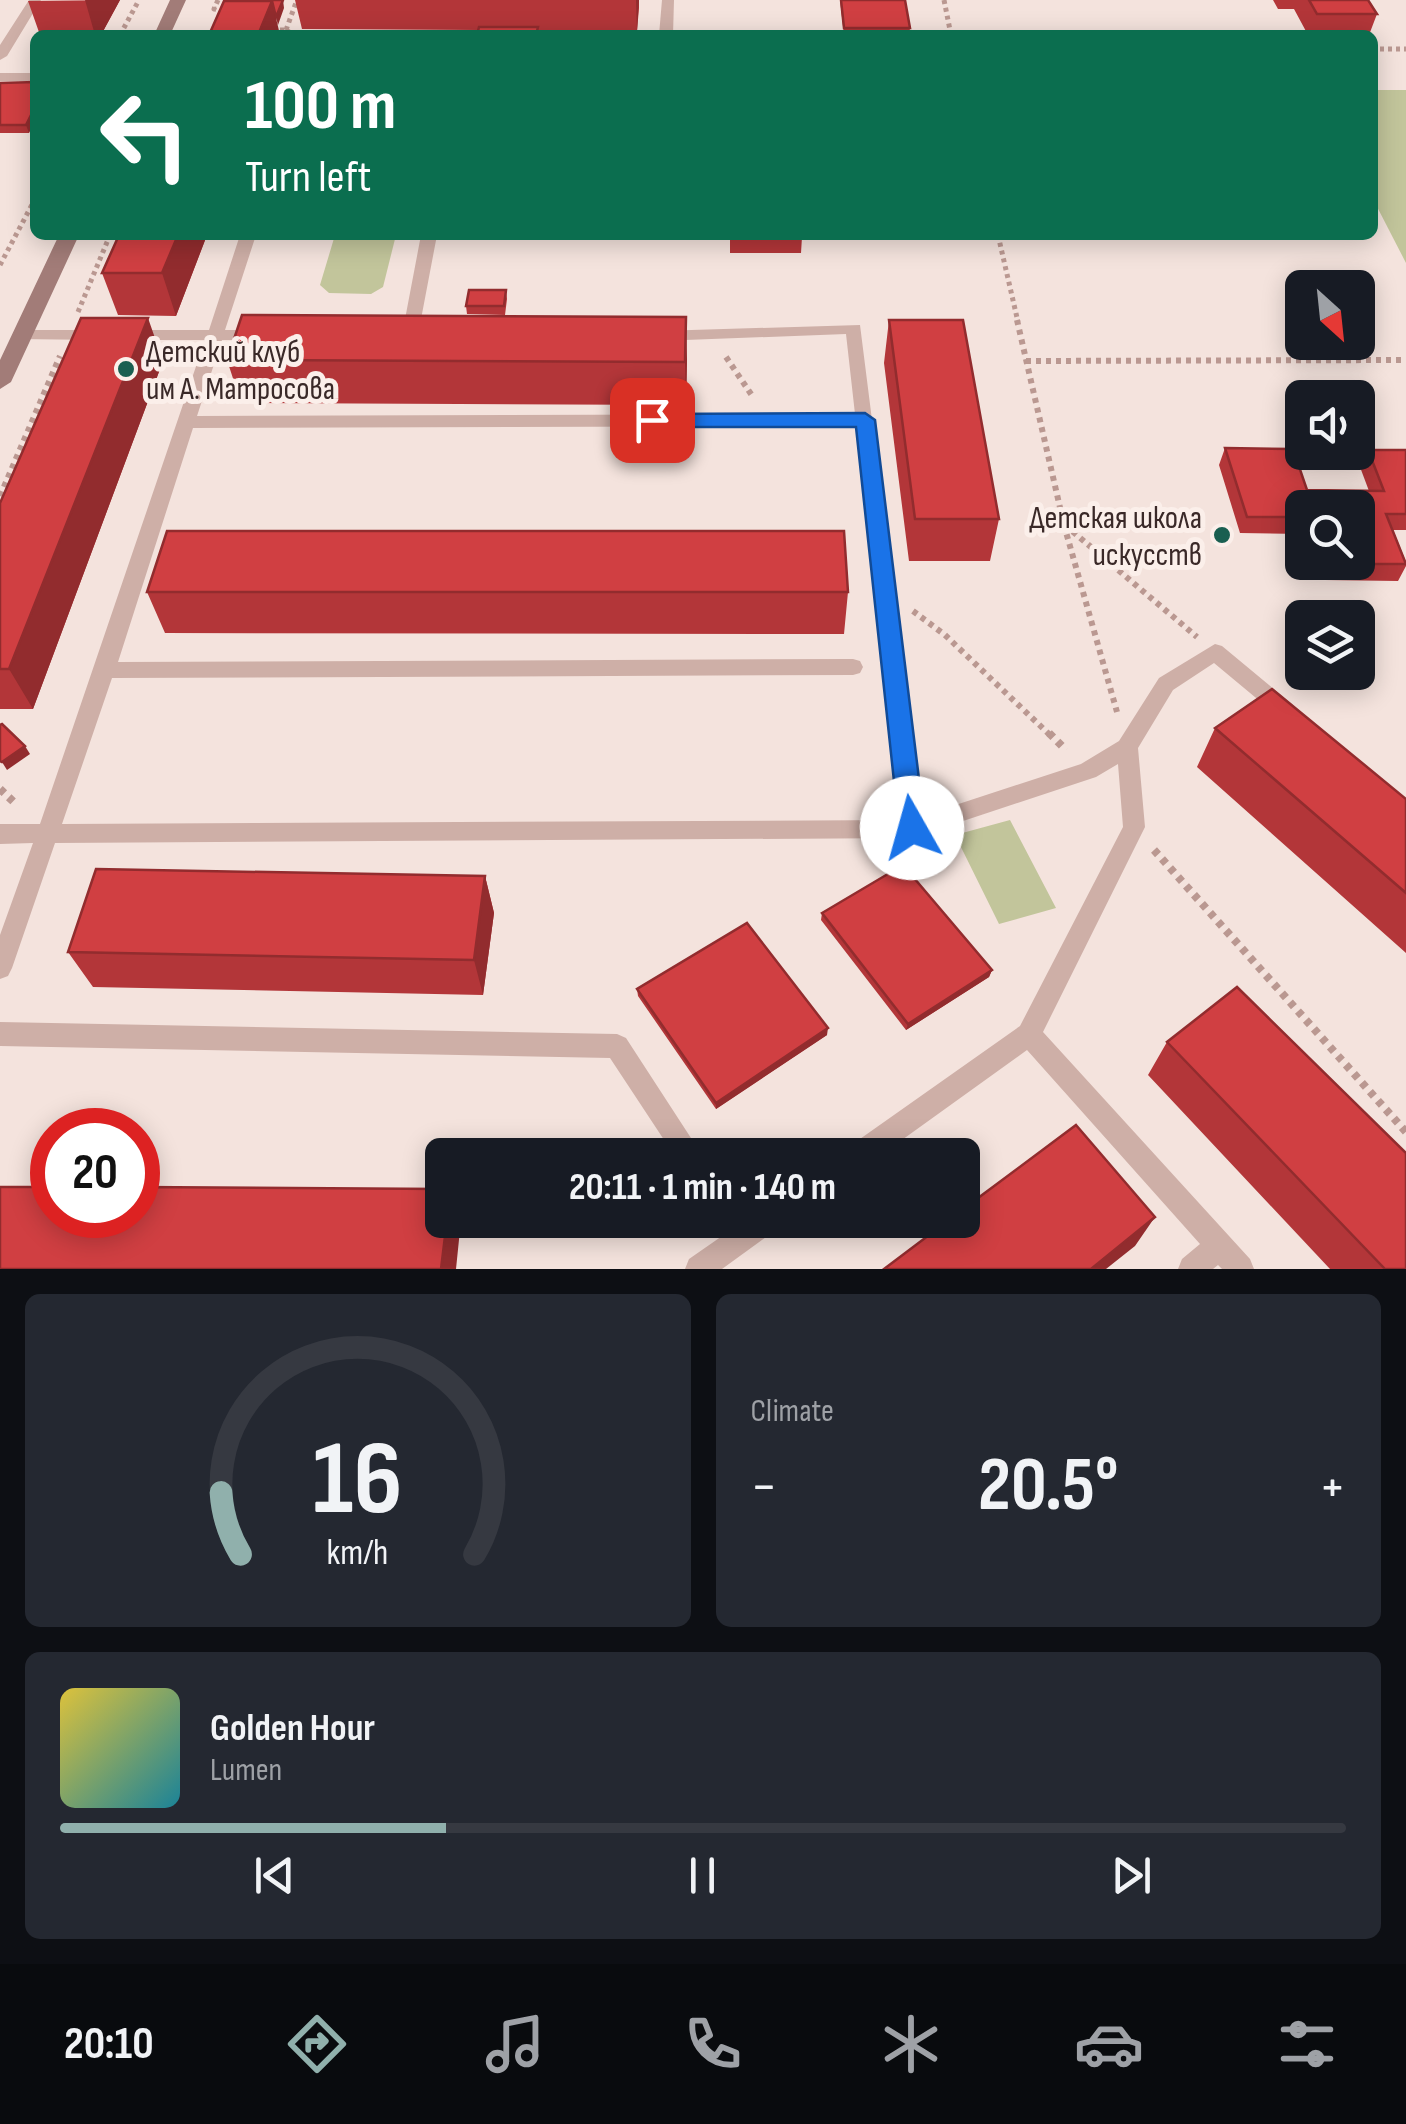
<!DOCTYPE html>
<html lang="en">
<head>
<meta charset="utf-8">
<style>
	body { margin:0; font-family:"Sofia Sans Condensed",sans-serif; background:#242831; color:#f1f3f6; height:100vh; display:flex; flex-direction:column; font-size:38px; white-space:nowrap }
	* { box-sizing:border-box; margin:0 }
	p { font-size:32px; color:#9ea1a6 }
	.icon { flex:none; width:55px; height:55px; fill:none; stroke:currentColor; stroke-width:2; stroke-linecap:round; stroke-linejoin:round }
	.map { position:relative; height:1269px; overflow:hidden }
	.sheet { display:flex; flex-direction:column; gap:25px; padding:25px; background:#0d0f14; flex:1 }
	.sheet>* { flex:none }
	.hud { position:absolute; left:30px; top:30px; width:1348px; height:210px; border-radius:15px; box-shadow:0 5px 25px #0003; background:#0b6e4f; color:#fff; overflow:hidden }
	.needle { width:65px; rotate:153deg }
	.controls { position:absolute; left:1285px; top:270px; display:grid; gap:20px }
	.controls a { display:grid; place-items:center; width:90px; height:90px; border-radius:15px; background:#171b24; box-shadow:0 5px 25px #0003; font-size:50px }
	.speed { position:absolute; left:30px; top:1108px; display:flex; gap:20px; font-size:50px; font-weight:700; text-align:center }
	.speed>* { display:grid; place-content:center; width:130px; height:130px; border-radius:50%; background:#171b24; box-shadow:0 5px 25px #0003; line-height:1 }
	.speed .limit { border:15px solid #d22; background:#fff; color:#111 }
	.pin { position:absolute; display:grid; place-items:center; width:85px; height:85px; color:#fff; margin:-42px; border-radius:20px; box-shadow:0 5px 15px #0006 }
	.me { position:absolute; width:110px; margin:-55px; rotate:353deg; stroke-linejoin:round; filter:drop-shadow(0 0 8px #0008) }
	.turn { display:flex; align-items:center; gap:35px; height:210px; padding:0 50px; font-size:45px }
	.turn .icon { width:130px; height:130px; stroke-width:2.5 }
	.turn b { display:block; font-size:70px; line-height:85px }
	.big { font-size:75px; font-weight:700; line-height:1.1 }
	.sheet .widget { flex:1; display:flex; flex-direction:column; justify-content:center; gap:15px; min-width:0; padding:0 35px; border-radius:15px; background:#242831 }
	.sheet .dial { align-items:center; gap:0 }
	.dial svg { height:260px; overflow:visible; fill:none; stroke:#363941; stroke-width:7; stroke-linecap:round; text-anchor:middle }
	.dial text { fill:#f1f3f6; stroke:none }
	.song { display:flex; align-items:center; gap:30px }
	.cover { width:120px; height:120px; border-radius:15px; background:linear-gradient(135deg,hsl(50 70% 55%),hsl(190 70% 35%)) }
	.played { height:10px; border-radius:5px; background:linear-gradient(90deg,#90b0ac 30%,#363941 30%) }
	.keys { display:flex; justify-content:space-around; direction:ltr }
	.heat { display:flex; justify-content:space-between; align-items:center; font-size:55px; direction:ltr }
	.sheet .tiles { flex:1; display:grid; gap:25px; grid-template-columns:1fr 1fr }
	.widget:last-child { grid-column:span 2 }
	.trip { position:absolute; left:425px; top:1138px; width:555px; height:100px; border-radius:15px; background:#171b24; box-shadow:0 5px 25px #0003; font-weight:700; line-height:100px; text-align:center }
	.tabs { display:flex; height:160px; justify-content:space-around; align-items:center; background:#090b0e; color:#9ea1a6 }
	.tabs .icon { width:70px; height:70px }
	.tabs .active { color:#90b0ac }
	.tabs b { font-size:45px; color:#f1f3f6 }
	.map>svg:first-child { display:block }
	.green { fill:#c2c59b }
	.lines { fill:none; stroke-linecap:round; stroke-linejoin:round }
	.path-far2 { stroke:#ba9891; stroke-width:5; stroke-dasharray:4 4; stroke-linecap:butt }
	.path-far1 { stroke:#ba9891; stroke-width:6; stroke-dasharray:5 5; stroke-linecap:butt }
	.path { stroke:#ba9891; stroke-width:8; stroke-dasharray:6 6; stroke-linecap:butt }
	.lane { fill:#ceafa7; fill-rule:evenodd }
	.secondary { fill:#a27c78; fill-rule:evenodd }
	.wall { fill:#b33639 }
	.shaded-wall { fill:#922c2e }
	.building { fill:#d03f42; stroke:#922c2e; stroke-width:2.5 }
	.route { fill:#1a73e8; stroke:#114b97; stroke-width:2.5 }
	.poi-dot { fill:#1a5f51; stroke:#fbefea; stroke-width:4 }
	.labels { text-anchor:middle; stroke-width:10; stroke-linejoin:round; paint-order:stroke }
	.poi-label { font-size:32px; fill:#3a2928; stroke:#fbefea; text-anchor:start }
</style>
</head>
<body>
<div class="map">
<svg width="1406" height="1269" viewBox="0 0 1406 1269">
	<rect width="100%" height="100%" fill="#f4e3dd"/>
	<path class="green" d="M1373 90H1406V263L1373 199Z
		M335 235H396L383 287 371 294 329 293 320 285Z
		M1010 820 1056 908 999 924 955 835Z"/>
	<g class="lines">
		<path class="path-far2" d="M218 0 214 9 227 11
			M944 0 951 35
			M272 30H286L294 35
			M286 30 297 0
			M120 35 139 0
			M1372 49H1406
			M998 235 1018 322
			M0 265 35 199
			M78 312 110 235"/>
		<path class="path-far1" d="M1017 320 1064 525 1117 712
			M726 357 753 397
			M1026 361 1406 360
			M0 496 60 356
			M1065 525 1197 637
			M913 611 945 635 1051 736"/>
		<path class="path" d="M1049 733 1066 750
			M0 789 17 805
			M1154 850 1406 1132"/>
		<path class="lane" d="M29 0H41L7 56 0 60V45Z
			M662 0H674L673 35H659Z
			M0 73H35V81H0Z
			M240 235H256L225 330H260L268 335 260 340H222L197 416 855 414 846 334 659 341 651 336 659 331 860 325 922 816 1081 764 1119 741 1159 678 1215 644 1222 646 1293 705 1296 711 1293 717H1279L1214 663 1173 690 1138 748 1145 827 1043 1032 1250 1259 1254 1269H1222L1218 1265 1213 1269H1178L1182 1259 1200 1244 1027 1050 881 1155H846L850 1146 1020 1026 1123 827 1118 764 1096 777 912 838 55 843 12 968 8 976 0 979V935L33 843 0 844V824H40L205 340H129L121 335 129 330H209ZM856 426 900 820 62 824 112 678 853 675 860 673 863 667 860 661 853 659 118 662 193 428Z
			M421 235H437L418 335 410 340 402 335Z
			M22 330H100L108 335 100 340 16 339 14 335Z
			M0 1022 617 1034 626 1038 702 1155H674L610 1058 0 1046Z
			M719 1220H781L777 1229 722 1269H685L689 1259 725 1234Z"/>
		<path class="secondary" d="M170 0H186L170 35H154Z
			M59 235H79L11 382 0 389V360Z"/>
	</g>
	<path class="wall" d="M120 0 101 35H40L28 1Z
		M295 0H639V8L637 31H538V35H477L478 30 302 29Z
		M840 0H905L910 28 909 35H844Z
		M1273 0H1368L1377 14 1369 35H1308L1294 9H1278Z
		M35 82 29 133H0V83Z
		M207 235 176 316 118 315 102 273Z
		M730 235 802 237 801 253H730Z
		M506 290 507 299 505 315 467 314 466 306Z
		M889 320 999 519 990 561H909L884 363Z
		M687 359 686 405 241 403 227 360Z
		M163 361 33 709H0V503Z
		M1225 448 1307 490 1369 491 1360 467 1368 450H1406V530H1393L1406 562V566L1398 581 1325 580 1319 562H1358V508H1302V534L1240 533 1219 465Z
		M147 592H848L844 634 165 633Z
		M1215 728 1406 799V953L1197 767Z
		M485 876 494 913 483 995 93 987 68 952Z
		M822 913 992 970 989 977 906 1030 821 920Z
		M637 989 827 1035 716 1109 638 996Z
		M1167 1042 1406 1269H1330L1148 1075Z"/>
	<path class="shaded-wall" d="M85 0H120L101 35H95Z
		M283 0 284 8 278 25 276 17Z
		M636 0H639L637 31Z
		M272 1 280 35H258Z
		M35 107V121L29 133 26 125Z
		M178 235H207L176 316 162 273Z
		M686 317 687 359 686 405 685 362Z
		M148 318 163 361 33 709 9 669Z
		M25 746 30 754 7 770 2 762Z
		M485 876 494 913 483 995 474 960Z
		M992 970 989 977 906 1030 908 1024Z
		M828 1028 827 1035 716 1109V1103Z
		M1155 1217 1135 1246 1106 1269H1091Z
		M447 1220H461L456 1269H441Z"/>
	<path class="building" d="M240 0H283L276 17 272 1Z
		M841 0H905L910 28H844Z
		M1309 0H1368L1377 14H1317Z
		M224 1H272L258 35H209Z
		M479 27H538L536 35H477Z
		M35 82V107L26 125H0V83Z
		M119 235H178L162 273H102Z
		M730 235H802V237L730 236Z
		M469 290H506L504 306H466Z
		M242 315 686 317 685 362 227 360Z
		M81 318H148L9 669H0V503Z
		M889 320H963L999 519H915Z
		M1225 448 1293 449 1307 490 1384 491 1368 450H1406V514H1386L1406 564H1333L1358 562V508H1302V517H1247Z
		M167 531H844L848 592H147Z
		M1272 689 1406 799V893L1215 728Z
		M2 724 25 746 2 762 0 761V725Z
		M903 865 992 970 908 1024 822 913Z
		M96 869 485 876 474 960 68 952Z
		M747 923 828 1028 716 1103 637 989Z
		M1237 987 1406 1153V1269H1385L1167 1042Z
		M1076 1125 1155 1217 1091 1269H884L949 1220H962V1210Z
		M0 1187H52V1215H138V1187L442 1189V1220H447L441 1269H0Z"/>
	<path class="route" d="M865 413 875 420 925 828 921 836 912 839 903 836 899 828 856 427H652L642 420 652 414Z"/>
	<g class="poi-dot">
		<circle cx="126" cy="369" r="10"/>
		<circle cx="1222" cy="535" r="10"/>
	</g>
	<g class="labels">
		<g class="poi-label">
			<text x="146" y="362">Детский клуб<tspan x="146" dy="37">им А. Матросова</tspan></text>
			<text x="1202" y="528" text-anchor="end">Детская школа<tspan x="1202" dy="37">искусств</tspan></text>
		</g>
	</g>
</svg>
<div class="controls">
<a><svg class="needle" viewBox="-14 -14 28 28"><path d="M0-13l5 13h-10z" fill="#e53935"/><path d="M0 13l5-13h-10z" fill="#9ea1a6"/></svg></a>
<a><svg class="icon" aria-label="sound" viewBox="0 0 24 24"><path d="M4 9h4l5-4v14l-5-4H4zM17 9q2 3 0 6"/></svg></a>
<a><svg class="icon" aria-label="search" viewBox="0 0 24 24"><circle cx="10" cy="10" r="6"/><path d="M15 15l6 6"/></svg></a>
<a><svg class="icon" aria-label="layers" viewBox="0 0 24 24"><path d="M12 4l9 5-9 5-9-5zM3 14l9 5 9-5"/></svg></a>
</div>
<div class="speed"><div class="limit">20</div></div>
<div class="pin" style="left:652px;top:420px;background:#d93025"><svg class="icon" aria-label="arrive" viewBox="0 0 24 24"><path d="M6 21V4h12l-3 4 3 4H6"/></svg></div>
<svg class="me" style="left:912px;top:828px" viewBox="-20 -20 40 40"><circle r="19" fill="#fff"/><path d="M0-13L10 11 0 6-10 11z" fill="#1a73e8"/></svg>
<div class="trip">20:11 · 1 min · 140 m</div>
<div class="hud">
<div class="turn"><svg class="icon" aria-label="left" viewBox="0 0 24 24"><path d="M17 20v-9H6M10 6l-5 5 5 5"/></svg><div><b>100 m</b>Turn left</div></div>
</div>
</div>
<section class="sheet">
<div class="tiles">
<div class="widget dial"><svg viewBox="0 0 100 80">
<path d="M14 69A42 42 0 1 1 86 69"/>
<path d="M14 69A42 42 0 0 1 8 50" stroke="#90b0ac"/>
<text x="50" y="56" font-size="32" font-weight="700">16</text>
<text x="50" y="72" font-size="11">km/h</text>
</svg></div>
<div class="widget"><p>Climate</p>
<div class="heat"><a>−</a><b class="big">20.5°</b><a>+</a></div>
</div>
<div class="widget">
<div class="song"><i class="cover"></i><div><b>Golden Hour</b><p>Lumen</p></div></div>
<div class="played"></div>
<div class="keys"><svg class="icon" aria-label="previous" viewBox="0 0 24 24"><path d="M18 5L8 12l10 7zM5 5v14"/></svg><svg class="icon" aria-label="pause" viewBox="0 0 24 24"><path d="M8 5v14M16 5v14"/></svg><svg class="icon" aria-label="next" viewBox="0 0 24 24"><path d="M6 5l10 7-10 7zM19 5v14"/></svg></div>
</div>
</div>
</section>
<nav class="tabs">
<b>20:10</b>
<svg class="icon active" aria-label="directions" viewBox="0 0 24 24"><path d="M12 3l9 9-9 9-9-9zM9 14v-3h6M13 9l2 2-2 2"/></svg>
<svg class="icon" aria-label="music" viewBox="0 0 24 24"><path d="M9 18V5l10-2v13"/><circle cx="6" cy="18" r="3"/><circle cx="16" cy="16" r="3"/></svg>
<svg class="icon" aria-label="phone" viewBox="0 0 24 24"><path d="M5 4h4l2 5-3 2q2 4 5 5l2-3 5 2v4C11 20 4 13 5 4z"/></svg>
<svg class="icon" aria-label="climate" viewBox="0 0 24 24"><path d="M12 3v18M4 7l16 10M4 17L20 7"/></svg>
<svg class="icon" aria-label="car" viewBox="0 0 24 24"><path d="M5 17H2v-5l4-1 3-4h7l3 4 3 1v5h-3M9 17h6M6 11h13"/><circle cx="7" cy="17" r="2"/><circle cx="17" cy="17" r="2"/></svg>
<svg class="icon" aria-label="filters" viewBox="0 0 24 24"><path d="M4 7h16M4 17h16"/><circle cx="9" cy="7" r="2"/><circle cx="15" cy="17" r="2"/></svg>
</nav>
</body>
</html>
